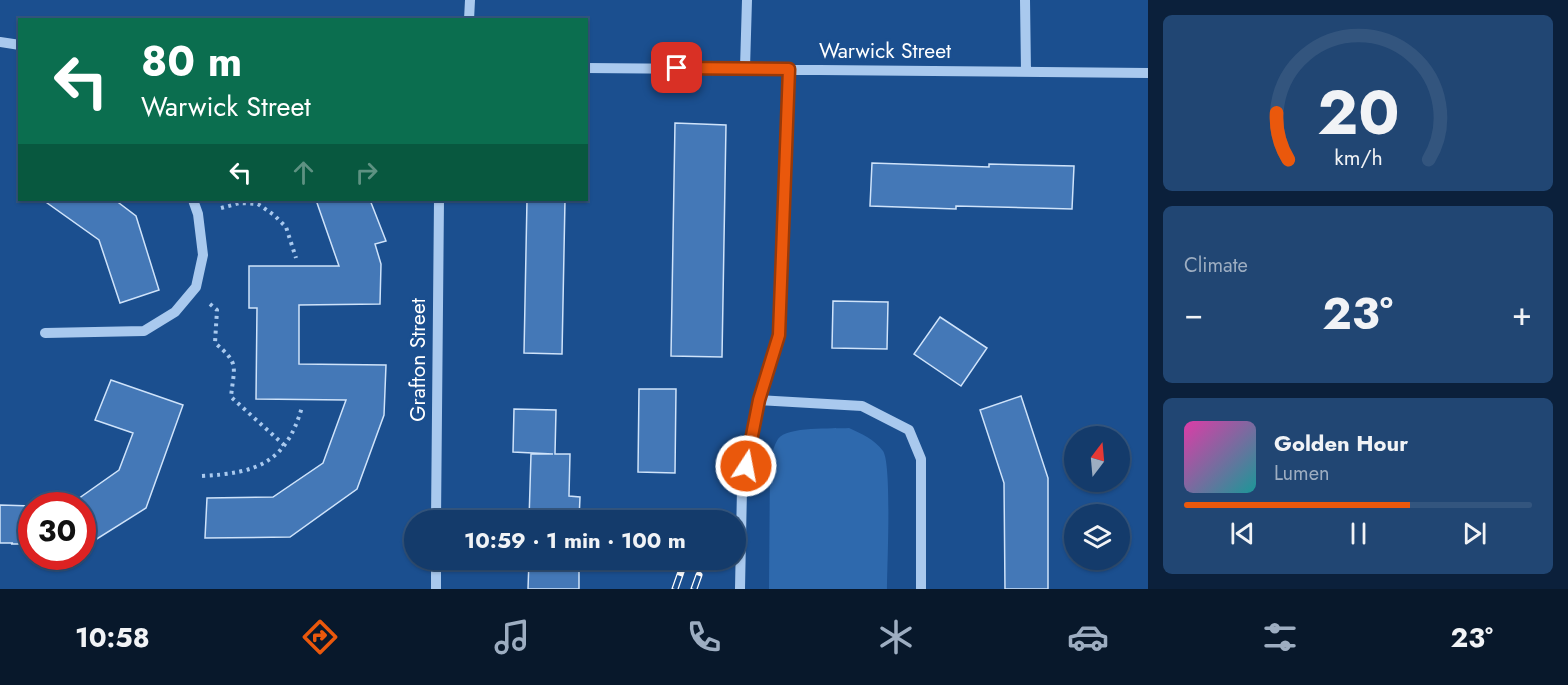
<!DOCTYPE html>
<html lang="en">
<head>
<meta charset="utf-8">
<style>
	body { margin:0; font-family:Jost,sans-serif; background:#214673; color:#f1f3f6; height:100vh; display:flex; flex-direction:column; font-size:22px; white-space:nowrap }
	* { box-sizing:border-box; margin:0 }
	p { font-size:20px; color:#9dadc1 }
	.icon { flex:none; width:33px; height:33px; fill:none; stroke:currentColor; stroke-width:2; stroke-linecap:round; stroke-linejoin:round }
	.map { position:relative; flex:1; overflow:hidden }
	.details { display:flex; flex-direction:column; gap:15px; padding:15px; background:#0b203b; width:420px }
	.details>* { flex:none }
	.top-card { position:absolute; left:18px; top:18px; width:570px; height:183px; border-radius:0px; box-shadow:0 2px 4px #0004,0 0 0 2px #33557e; background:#0b6e4f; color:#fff; overflow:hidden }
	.needle { width:39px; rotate:16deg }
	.tools { position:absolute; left:1064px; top:426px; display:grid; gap:12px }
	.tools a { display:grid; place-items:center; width:66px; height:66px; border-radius:50%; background:#143b6b; box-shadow:0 2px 4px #0004,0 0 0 2px #33557e; font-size:30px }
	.speed { position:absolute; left:18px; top:492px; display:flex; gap:12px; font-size:30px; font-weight:700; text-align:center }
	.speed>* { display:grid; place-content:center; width:78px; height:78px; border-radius:50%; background:#143b6b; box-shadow:0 2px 4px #0004,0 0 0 2px #33557e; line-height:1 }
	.speed .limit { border:9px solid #d22; background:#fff; color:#111 }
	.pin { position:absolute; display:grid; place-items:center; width:51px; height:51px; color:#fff; margin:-26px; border-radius:12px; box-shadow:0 3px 9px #0006 }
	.me { position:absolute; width:66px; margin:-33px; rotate:11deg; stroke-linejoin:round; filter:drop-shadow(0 0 4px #0008) }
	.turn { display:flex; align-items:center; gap:21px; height:126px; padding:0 24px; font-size:27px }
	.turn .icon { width:78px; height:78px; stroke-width:2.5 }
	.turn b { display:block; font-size:42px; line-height:51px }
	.lanes { display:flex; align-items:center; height:57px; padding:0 24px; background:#0003; justify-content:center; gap:30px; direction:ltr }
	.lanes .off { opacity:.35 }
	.big { font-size:45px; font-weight:700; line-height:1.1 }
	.details .widget { flex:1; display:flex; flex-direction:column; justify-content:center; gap:9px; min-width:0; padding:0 21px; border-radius:9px; background:#214673 }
	.details .dial { align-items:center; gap:0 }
	.dial svg { height:156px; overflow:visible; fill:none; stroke:#33557e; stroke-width:7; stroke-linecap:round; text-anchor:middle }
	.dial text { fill:#f1f3f6; stroke:none }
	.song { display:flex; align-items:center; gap:18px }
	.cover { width:72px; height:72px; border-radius:9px; background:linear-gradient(135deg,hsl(320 70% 55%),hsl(180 70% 35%)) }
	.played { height:6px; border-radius:3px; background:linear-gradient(90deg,#ea580c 65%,#33557e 65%) }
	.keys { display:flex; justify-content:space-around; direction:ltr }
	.heat { display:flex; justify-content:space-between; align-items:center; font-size:33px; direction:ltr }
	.trip { position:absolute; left:404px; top:510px; width:342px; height:60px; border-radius:30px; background:#143b6b; box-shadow:0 2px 4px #0004,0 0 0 2px #33557e; font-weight:700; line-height:60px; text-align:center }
	.menu { display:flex; height:96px; justify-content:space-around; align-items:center; background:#08182b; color:#9dadc1 }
	.menu .icon { width:42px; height:42px }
	.menu .on { color:#ea580c }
	.menu b { font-size:27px; color:#f1f3f6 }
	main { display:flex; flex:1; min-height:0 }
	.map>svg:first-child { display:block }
	.green { fill:#2e69ad }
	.building { fill:#4478b7; stroke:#cfe3fa; stroke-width:1.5 }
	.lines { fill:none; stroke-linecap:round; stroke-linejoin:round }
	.path { stroke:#a9c9ee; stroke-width:4; stroke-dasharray:3 4.5; stroke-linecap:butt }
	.minor { stroke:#a9c9ee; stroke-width:10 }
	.rail-casing { stroke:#fff; stroke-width:7 }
	.rail { stroke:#1b4f8f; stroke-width:4.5; stroke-dasharray:14; stroke-linecap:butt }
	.route-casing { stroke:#983908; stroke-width:15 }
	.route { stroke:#ea580c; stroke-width:10 }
	.labels { text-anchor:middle; stroke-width:6; stroke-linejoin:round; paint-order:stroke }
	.street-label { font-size:21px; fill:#fff; stroke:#1b4f8f }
</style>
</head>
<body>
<main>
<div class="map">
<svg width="1148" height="589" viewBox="0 0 1148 589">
	<rect width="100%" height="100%" fill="#1b4f8f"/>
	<path class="green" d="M849 428C862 434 874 439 883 451 892 464 887 567 887 589H769L770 462C772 454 774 445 778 439 787 426 833 429 849 428Z"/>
	<path class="building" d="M675 123 726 125 722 357 671 356Z
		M872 163 989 167V164L1074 166 1072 209 956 206V209L870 206Z
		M43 200H115L136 216 159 290 120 303 99 240Z
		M316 200H370L386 241 375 244 381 264 380 304 299 305V364L386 365 384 415 357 489 290 537 205 538 207 498 273 497 323 463 346 400 256 399 257 308H249V266H339Z
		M527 200H565L562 354 524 353Z
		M833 301 888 302 887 349 832 348Z
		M940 317 987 348 961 386 914 354Z
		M111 380 183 405 146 508 92 542H82V506H68L119 470 133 433 95 420Z
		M639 389H676L675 473 638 472Z
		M1021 396 1048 478V589H1005L1004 483 980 410Z
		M514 409 556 410 555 454H570L569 496 580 497 579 520H529L531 454H553L513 452Z
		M0 505 32 506V544H11L13 543H0Z
		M529 560H579V589H528Z"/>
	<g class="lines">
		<path class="path" d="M221 208 240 203 258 204 274 215 286 227 296 258
			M210 304 217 310 215 343C240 364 234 366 231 397L284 445
			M202 476C257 473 286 463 302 407"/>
		<path class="minor" d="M1025 0 1026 71
			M469 20 470 0
			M0 42 20 45
			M586 68 1148 73
			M745 68 747 0
			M45 333 144 331 175 312 196 287 203 255 198 214 193 200
			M759 400 862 406 909 430 921 459V589
			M436 520 439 200
			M436 589V560
			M740 589 742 488 759 400 779 335 789 69"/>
		<defs>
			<path id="rail" d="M675 589 682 569
				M694 589 699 575"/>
		</defs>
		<use href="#rail" class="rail-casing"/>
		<use href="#rail" class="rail"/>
	</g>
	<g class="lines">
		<defs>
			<path id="route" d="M677 68 789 69 779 335 759 400 746 466"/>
		</defs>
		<use href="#route" class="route-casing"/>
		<use href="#route" class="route"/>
	</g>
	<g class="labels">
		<g class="street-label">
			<text x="885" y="58">Warwick Street</text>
			<text transform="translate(418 360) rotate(-90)" y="7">Grafton Street</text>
		</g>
	</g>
</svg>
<div class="tools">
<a><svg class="needle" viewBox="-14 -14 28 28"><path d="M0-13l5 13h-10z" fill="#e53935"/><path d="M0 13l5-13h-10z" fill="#9dadc1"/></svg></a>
<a><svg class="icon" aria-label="layers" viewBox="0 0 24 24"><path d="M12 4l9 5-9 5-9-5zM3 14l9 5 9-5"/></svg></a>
</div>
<div class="speed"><div class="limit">30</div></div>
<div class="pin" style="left:677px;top:68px;background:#d93025"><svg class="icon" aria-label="arrive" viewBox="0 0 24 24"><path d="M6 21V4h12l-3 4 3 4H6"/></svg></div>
<svg class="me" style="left:746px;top:466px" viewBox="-20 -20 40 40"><circle r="17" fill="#ea580c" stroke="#fff" stroke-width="3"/><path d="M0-11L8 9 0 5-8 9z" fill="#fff"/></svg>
<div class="trip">10:59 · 1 min · 100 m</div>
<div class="top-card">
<div class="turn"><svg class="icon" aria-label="left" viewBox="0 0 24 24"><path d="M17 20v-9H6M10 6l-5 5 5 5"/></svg><div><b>80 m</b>Warwick Street</div></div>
<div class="lanes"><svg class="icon" aria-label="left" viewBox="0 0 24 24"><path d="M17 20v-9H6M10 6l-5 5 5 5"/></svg><svg class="icon off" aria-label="ahead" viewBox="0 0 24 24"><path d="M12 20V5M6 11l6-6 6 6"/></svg><svg class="icon off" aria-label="right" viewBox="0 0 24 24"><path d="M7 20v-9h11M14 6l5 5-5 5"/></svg></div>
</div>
</div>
<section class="details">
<div class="widget dial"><svg viewBox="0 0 100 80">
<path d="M14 69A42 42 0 1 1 86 69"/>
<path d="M14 69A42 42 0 0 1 8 45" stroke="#ea580c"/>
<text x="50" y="56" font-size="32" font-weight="700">20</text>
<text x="50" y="72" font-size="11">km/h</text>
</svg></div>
<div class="widget"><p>Climate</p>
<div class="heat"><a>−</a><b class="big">23°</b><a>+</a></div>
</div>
<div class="widget">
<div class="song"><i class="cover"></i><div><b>Golden Hour</b><p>Lumen</p></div></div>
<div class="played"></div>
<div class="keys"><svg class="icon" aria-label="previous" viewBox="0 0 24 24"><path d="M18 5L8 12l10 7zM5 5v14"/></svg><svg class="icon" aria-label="pause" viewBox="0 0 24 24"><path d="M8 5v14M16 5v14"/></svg><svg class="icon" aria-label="next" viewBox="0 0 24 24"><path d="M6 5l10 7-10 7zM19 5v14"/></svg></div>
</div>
</section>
</main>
<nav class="menu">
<b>10:58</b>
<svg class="icon on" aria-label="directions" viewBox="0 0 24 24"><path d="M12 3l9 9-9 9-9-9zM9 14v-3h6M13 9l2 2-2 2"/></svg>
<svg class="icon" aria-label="music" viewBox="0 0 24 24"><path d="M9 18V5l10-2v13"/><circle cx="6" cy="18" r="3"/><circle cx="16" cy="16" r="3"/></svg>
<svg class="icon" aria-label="phone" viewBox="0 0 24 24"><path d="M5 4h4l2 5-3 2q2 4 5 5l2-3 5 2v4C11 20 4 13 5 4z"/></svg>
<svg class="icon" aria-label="climate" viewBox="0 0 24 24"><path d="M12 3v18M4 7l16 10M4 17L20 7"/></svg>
<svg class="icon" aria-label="car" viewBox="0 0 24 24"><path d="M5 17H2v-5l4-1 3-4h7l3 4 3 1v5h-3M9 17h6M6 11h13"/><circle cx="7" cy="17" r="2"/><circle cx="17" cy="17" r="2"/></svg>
<svg class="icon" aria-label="filters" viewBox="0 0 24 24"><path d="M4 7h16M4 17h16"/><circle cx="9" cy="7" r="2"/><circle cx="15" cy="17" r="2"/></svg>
<b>23°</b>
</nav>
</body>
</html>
